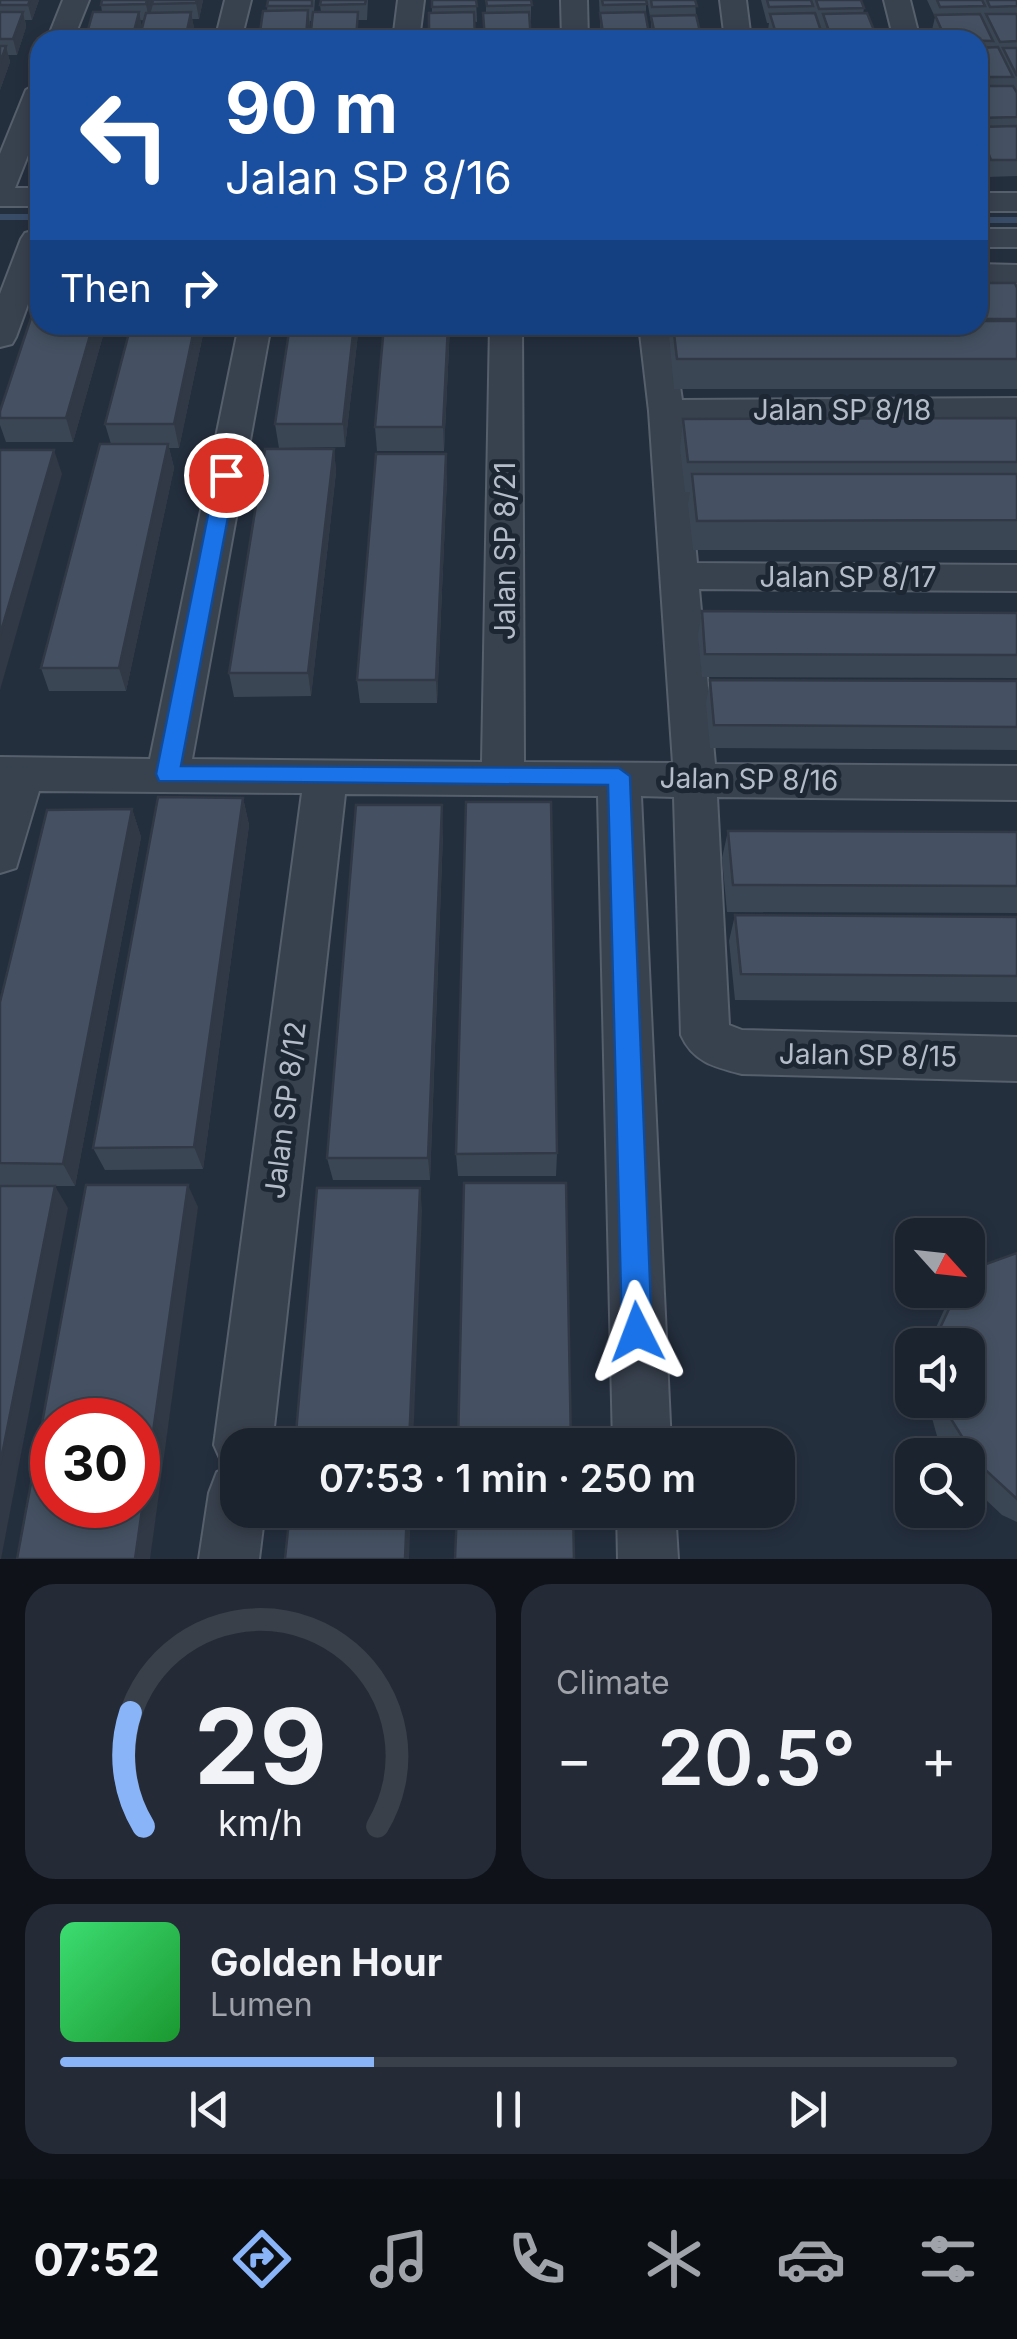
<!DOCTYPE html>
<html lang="en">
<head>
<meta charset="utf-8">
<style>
	body { margin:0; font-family:Inter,sans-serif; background:#242b36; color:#f1f3f6; height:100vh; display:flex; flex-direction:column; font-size:38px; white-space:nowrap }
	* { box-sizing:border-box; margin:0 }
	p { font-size:32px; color:#a0a4aa }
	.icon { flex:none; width:55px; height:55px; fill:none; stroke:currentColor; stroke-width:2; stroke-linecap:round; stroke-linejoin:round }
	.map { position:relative; height:1559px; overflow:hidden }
	.drawer { display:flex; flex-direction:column; gap:25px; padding:25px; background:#0f1319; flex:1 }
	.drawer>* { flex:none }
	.hud { position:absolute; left:30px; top:30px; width:958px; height:305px; border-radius:30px; box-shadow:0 5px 15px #0003,0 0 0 2px #39404a; background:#1a4fa0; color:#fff; overflow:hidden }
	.needle { width:65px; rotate:117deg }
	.controls { position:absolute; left:895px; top:1218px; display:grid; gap:20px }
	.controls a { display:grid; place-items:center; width:90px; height:90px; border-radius:20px; background:#1b232e; box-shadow:0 5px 15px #0003,0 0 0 2px #39404a; font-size:50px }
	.speed { position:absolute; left:30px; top:1398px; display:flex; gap:20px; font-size:50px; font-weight:700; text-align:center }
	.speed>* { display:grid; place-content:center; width:130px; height:130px; border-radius:50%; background:#1b232e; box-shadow:0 5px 15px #0003,0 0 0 2px #39404a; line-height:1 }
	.speed .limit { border:15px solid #d22; background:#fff; color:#111 }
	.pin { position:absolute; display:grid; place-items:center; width:85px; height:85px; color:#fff; margin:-42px; border:5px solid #fff; border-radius:50%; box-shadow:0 2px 10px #0007 }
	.me { position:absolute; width:110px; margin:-55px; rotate:357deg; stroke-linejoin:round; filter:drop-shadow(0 0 8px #0008) }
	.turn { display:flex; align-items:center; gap:35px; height:210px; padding:0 30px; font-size:45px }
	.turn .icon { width:130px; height:130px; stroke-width:2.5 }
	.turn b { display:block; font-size:70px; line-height:85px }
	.then { display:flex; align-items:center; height:95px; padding:0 30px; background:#0003; gap:20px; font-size:38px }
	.big { font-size:75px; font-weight:600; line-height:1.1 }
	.drawer .tile { flex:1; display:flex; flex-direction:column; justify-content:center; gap:15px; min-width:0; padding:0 35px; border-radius:30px; background:#242b36 }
	.drawer .dial { align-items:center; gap:0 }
	.dial svg { height:260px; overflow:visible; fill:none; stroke:#39404a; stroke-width:7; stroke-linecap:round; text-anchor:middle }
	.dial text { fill:#f1f3f6; stroke:none }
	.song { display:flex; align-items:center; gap:30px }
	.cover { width:120px; height:120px; border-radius:15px; background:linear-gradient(135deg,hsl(140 70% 55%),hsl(130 70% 35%)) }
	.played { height:10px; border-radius:5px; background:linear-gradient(90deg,#8ab4f8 35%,#39404a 35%) }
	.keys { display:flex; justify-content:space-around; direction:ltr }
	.heat { display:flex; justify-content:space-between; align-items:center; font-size:55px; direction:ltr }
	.drawer .tiles { flex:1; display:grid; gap:25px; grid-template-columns:1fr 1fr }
	.tile:last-child { grid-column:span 2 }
	.trip { position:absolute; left:220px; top:1428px; width:575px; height:100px; border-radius:30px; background:#1b232e; box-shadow:0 5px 15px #0003,0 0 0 2px #39404a; font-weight:600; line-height:100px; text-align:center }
	.tab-bar { display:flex; height:160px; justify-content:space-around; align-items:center; background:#0b0e12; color:#a0a4aa }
	.tab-bar .icon { width:70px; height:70px }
	.tab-bar .current { color:#8ab4f8 }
	.tab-bar b { font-size:45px; color:#f1f3f6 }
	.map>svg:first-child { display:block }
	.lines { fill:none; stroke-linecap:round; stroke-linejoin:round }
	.stream { fill:#394c67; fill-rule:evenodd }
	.street-casing { stroke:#565f6c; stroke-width:4 }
	.street { fill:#38414e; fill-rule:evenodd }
	.wall { fill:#3b4654 }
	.shaded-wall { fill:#303945 }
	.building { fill:#455162; stroke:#303945; stroke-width:2.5; fill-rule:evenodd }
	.route { fill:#1a73e8; stroke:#114b97; stroke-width:2.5 }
	.labels { text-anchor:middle; stroke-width:10; stroke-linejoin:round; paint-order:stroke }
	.street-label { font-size:28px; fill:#b4bcc9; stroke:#1d2633 }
</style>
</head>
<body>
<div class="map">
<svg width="1017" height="1559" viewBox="0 0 1017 1559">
	<rect width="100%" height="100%" fill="#242f3e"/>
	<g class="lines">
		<path class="stream" d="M0 214H40V220H0Z
			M978 217H1017V223H978Z"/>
		<defs>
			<path id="street" d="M63 0H89L73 40H47Z
				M225 0H251L241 40H215Z
				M398 0H424L419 40H393Z
				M561 0H587L588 40H562Z
				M720 0H746L751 40H725Z
				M884 0H910L920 40H894Z
				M40 82V125L15 188H40V206H0V154L26 90Z
				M978 193H1017V211H978Z
				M978 229H1017V247H978Z
				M36 230 40 231V271L16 337 12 344 0 347V294L21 239 25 233Z
				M978 264 1017 265V283L978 282Z
				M239 325H271L192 759 482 762 490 325H522L524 762 673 763 649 411 639 325H671L682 400 1017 398V420L684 422 697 563 1017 565V591L699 589 715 764 1017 766V800L717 797 729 1025 742 1030 1017 1037V1081L742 1074C714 1067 693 1062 681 1035L674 797 641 796 671 1445H613L598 796 345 794 272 1445H238V1510H265L259 1559H199L209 1493 217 1472 229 1468 223 1465 214 1445 302 793 39 791 16 868 0 873V757L150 759Z
				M617 1510H675L678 1559H618Z"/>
		</defs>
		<use href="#street" class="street-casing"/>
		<use href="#street" class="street"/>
	</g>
	<path class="wall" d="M0 0H39L32 20H25L26 27 17 55H8L10 62 0 90Z
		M203 0 199 19H192L194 28 140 20 142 27 138 40H86L102 12 101 5Z
		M268 0H315L314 12H321L320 5 368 0 367 20H358V40H310L312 21H310L309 40H260L263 11H267Z
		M432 0H476L477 22 432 13Z
		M486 0H531V21L486 13Z
		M599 0H646V18L650 40H601Z
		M647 0H695L696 15 702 40H652L651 22Z
		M761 0H861L864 8 863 14 878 40H771L768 30 769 23H767Z
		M927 0H1017V176L987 177 978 155V40H936L932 30 935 17Z
		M978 283 1017 288V389H674L668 325H978Z
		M40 325H106L73 442H6L0 425V411Z
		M205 325 179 448H169L174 468 126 691H49L41 668 111 444 105 424Z
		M359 325 345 447 279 448 275 424Z
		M450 325 444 451H377L375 427Z
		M1017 418V550H693L688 504 690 492H685L680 448 683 419Z
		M334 449 336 472 311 696 234 697 229 673Z
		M447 477 437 703H360L357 680Z
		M702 611 1017 613V678L702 677 698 635Z
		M710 680 1017 681V750L710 748 706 703Z
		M243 798 249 825 203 1169 105 1170 93 1148Z
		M132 809 141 837 75 1186H0V1002Z
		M728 831 1017 832V913L727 912 722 858Z
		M443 833 430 1180H333L327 1158Z
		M735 915 1017 917V1002L735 1000 729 941Z
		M557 1153 556 1176H458L456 1154Z
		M1017 1253V1522L1002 1515 968 1483V1455H949L937 1436 927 1400H968V1345H928L944 1310 958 1290Z"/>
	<path class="shaded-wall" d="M30 0H39L32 20 28 5Z
		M147 0H154L149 20 146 4Z
		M197 0H203L199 19 196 3Z
		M308 10 310 26 309 40H306Z
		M23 12 26 27 17 55 13 39Z
		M139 12 142 27 138 40H132Z
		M191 12 194 28 191 40H185Z
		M6 46 10 62 0 90V63Z
		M93 325H106L73 442 66 418Z
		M195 325H205L179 448 174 424Z
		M354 325H359L345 447 343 424Z
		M448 325H450L444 451 443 427Z
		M168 444 174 468 126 691 119 668Z
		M334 449 336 472 311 696 308 673Z
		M54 450 62 474 0 690V635Z
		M446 454 447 477 437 703 436 680Z
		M243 798 249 825 203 1169 194 1147Z
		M442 805 443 833 430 1180 428 1158Z
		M132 809 141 837 75 1186 63 1164Z
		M188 1185 198 1207 150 1559H135Z
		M55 1186 68 1208 1 1559H0V1465Z
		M420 1188 422 1210 413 1445H409Z
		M407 1510H411L409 1559H405Z"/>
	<path class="building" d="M0 0H30L28 5H0Z
		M102 0H147L146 4 101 5Z
		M153 0H197L196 3 152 4Z
		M268 0H312V6H267Z
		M321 0H366L365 4 320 5Z
		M432 0H476L477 6 432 7Z
		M486 0H531L532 5 487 6Z
		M602 0H646L647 4 603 5Z
		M651 0H695L697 6 652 7Z
		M767 0H811L813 6 769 7Z
		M816 0H861L864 8 819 9Z
		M937 0H982L985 6 940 7Z
		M987 0H1017V6L990 7Z
		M308 10 306 38 259 39 263 11Z
		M0 12H23L13 39H0Z
		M93 12H139L132 39 85 40Z
		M191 12 185 40H139L146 13Z
		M313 12H358L356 39 310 40Z
		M474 12 475 40H429V13Z
		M529 12 531 40H485L483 13Z
		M645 12 650 39 604 40 600 13Z
		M815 13 824 40H778L770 14Z
		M867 13 878 40H832L823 14Z
		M980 14 993 41 946 40 935 15Z
		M986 14H1017V41L1000 42Z
		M696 15 702 40H656L651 16Z
		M0 46H6L0 63Z
		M998 47 1013 77H978V48Z
		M1003 48H1017V76Z
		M978 86H1013L1017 93V117L979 118 978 113Z
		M1017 126V160H991L978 127Z
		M978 283H1015L1017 288V319H978Z
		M40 291V325H93L66 418H0V411Z
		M978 321H1017V359H677L673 325H978Z
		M131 325H195L174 424H105Z
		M290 325H354L343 424H275Z
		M384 325H448L443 427H375Z
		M1017 418V462H688L683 419Z
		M100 444H168L119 668H41Z
		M265 449H334L308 673H229Z
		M0 450H54L0 635Z
		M376 454H446L436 680H357Z
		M692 474H1017V520L697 521Z
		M702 611 1017 613V655L705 654Z
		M710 680 1017 681V727L714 725Z
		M158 797 243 798 194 1147 93 1148Z
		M466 802H551L557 1153 456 1154Z
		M356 805H442L428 1158H327Z
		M132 809 63 1164 0 1163V1002L47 810Z
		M728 831 1017 832V886L733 885Z
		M735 915 1017 917V976L741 974Z
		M464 1183H566L571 1445H458Z
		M86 1185H188L135 1559H17ZM52 1420H138V1505H52Z
		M0 1186H55L0 1465Z
		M317 1188H420L409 1445H295Z
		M1017 1253V1499L979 1464 951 1419 945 1400H968V1345H939L940 1328 958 1290H968V1281L986 1264Z
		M290 1510H407L405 1559H285Z
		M457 1510H573L574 1559H455Z"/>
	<path class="route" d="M226 468 236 475 181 766 619 768 630 776 652 1332 647 1342 637 1347 627 1342 622 1332 608 785 159 781 156 774 216 475Z"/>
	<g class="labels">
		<g class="street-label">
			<text x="842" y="420">Jalan SP 8/18</text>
			<text transform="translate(505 551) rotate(-90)" y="10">Jalan SP 8/21</text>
			<text x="848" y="587">Jalan SP 8/17</text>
			<text transform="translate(749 779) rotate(1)" y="10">Jalan SP 8/16</text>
			<text transform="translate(868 1055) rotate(1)" y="10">Jalan SP 8/15</text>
			<text transform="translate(285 1110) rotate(-83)" y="10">Jalan SP 8/12</text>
		</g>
	</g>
</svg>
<div class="controls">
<a><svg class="needle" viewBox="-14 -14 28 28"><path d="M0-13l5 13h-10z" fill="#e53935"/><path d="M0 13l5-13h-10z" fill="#a0a4aa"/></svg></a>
<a><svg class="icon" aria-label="sound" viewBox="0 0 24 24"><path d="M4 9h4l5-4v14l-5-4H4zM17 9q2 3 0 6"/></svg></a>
<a><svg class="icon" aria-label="search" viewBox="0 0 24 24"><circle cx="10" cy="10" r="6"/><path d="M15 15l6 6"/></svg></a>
</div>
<div class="speed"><div class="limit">30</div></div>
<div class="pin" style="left:226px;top:475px;background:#d93025"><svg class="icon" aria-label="arrive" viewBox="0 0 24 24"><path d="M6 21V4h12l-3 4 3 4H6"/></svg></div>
<svg class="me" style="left:637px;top:1332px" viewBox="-20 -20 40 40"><path d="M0-17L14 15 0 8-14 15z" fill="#1a73e8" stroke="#fff" stroke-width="4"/></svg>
<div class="trip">07:53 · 1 min · 250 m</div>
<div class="hud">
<div class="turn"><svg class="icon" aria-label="left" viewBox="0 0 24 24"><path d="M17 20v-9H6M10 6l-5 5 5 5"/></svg><div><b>90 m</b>Jalan SP 8/16</div></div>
<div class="then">Then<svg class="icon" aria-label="right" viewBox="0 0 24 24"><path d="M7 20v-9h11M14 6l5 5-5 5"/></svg></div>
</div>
</div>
<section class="drawer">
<div class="tiles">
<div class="tile dial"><svg viewBox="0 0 100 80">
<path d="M14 69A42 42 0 1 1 86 69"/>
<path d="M14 69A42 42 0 0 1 10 34" stroke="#8ab4f8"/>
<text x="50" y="56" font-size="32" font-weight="700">29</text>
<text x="50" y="72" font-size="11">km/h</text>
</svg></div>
<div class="tile"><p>Climate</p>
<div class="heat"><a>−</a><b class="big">20.5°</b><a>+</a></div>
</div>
<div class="tile">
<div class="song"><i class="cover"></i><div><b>Golden Hour</b><p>Lumen</p></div></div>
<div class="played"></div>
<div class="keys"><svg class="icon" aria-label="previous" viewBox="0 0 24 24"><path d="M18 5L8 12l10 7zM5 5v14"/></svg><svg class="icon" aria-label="pause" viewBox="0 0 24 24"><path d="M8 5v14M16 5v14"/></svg><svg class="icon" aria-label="next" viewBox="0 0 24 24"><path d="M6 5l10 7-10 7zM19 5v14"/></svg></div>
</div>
</div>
</section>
<nav class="tab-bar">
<b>07:52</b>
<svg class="icon current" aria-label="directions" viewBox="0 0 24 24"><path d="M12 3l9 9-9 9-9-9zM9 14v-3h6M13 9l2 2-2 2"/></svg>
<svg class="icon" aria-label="music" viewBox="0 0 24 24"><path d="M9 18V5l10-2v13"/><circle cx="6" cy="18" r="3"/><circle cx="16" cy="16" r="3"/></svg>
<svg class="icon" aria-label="phone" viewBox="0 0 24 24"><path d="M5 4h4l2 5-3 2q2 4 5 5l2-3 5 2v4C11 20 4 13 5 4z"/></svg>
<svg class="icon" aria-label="climate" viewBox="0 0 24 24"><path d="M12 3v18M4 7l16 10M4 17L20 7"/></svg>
<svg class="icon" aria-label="car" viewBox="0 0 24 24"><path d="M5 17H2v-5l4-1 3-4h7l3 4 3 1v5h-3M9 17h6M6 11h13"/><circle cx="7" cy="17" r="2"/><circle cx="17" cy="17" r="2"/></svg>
<svg class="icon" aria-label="filters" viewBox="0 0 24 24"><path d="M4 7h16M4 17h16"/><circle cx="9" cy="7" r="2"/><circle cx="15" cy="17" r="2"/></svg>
</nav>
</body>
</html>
